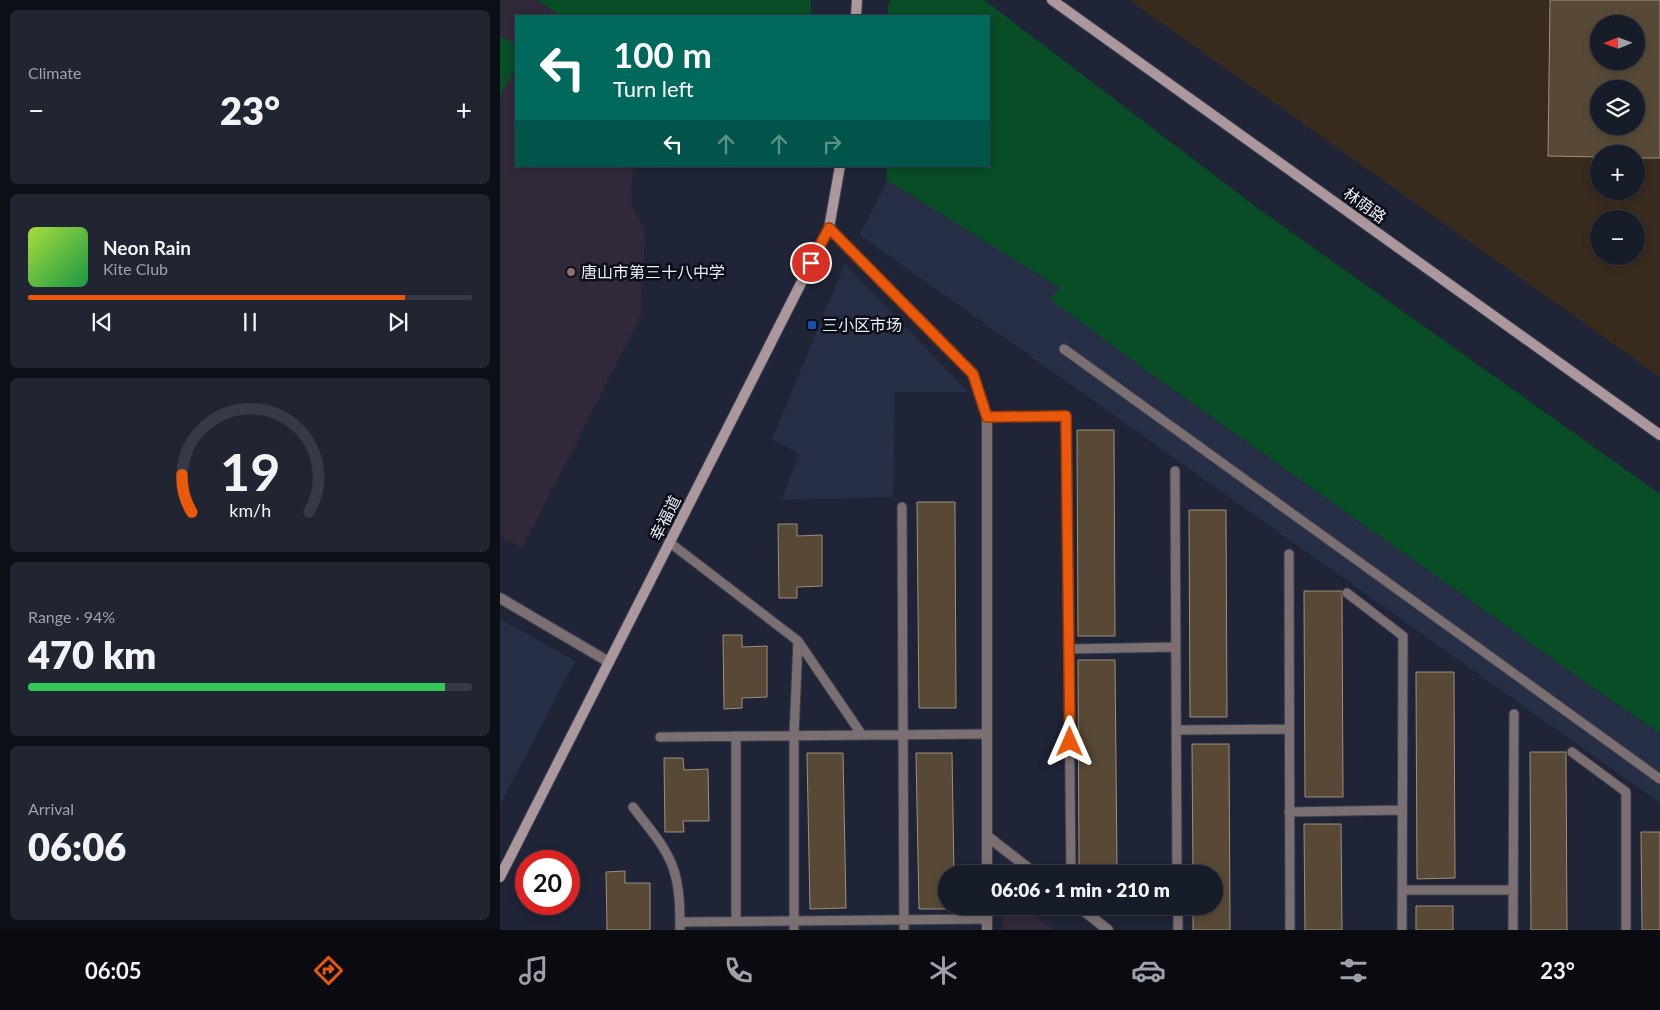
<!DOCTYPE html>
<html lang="en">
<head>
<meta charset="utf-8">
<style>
	body { margin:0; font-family:Lato,"Noto Sans SC",sans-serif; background:#202531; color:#f1f3f6; height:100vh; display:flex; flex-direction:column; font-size:19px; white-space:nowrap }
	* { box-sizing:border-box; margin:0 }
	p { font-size:16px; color:#9ea1a8 }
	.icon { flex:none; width:28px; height:28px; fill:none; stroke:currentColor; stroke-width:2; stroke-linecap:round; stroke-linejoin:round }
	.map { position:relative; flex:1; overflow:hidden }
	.side { display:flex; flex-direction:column; gap:10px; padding:10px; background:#0d0f17; width:500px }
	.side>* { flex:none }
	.banner { position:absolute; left:15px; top:15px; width:475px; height:152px; border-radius:0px; box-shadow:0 2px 8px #0003,0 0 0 1px #363a46; background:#00695c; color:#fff; overflow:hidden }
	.needle { width:32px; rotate:269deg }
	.buttons { position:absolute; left:1090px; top:15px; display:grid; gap:10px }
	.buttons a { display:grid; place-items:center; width:55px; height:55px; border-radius:50%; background:#171c29; box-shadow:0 2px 8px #0003,0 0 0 1px #363a46; font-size:25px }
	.speed { position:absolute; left:15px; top:850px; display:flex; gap:10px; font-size:25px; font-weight:700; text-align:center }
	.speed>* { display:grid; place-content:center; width:65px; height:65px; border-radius:50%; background:#171c29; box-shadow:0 2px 8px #0003,0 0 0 1px #363a46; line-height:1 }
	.speed .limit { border:8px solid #d22; background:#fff; color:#111 }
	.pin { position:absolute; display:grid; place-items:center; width:42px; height:42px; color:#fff; margin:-21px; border:2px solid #fff; border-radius:50%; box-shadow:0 1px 5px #0007 }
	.me { position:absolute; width:55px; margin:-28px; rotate:0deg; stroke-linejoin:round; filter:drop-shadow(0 0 4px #0008) }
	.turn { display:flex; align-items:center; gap:18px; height:105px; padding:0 15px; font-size:22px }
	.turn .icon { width:65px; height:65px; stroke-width:2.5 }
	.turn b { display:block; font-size:35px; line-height:42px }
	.lanes { display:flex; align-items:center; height:48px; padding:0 15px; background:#0003; justify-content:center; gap:25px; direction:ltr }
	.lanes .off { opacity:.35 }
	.big { font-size:38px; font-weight:800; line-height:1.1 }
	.side .tile { flex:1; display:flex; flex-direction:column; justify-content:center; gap:8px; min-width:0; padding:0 18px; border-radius:8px; background:#202531 }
	.side .dial { align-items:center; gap:0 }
	.dial svg { height:130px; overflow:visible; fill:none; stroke:#363a46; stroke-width:7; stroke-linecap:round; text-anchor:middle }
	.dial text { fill:#f1f3f6; stroke:none }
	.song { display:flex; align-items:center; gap:15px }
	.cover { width:60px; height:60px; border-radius:8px; background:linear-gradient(135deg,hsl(80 70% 55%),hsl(140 70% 35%)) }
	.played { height:5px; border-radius:2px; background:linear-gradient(90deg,#ea580c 85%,#363a46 85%) }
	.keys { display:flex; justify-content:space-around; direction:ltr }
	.heat { display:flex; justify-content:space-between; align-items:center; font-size:28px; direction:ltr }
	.charge { height:8px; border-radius:4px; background:linear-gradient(90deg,#34c759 94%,#363a46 0) }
	.trip { position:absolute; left:438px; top:865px; width:285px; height:50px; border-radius:25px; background:#171c29; box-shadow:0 2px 8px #0003,0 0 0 1px #363a46; font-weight:800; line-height:50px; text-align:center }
	.tab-bar { display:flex; height:80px; justify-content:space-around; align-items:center; background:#090b10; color:#9ea1a8 }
	.tab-bar .icon { width:35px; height:35px }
	.tab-bar .on { color:#ea580c }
	.tab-bar b { font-size:22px; color:#f1f3f6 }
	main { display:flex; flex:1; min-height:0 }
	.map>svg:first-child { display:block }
	.built { fill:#272f47 }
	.industrial { fill:#382a1d; fill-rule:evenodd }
	.education { fill:#312939 }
	.green { fill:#084d25 }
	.building { fill:#574936; stroke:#9f8f7a; fill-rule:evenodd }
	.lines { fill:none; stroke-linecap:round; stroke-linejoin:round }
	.lane-casing { stroke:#3b4152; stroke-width:11 }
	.street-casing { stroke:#3b4152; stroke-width:12 }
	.secondary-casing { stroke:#3b4152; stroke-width:12 }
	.lane { stroke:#7b6f71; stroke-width:9 }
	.street { stroke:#7b6f71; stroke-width:10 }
	.secondary { stroke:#ac989c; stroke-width:10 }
	.route-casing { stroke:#983908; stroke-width:12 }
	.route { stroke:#ea580c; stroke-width:9 }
	.education-dot { fill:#8d6e63; stroke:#0c0e17; stroke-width:2 }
	.transit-dot { fill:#1a4fb4; stroke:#0c0e17; stroke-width:2 }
	.labels { text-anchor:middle; stroke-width:5; stroke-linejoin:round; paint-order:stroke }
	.street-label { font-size:16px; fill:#e9edfa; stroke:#0c0e17 }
	.poi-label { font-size:16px; fill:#e9edfa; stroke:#0c0e17; text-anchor:start }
</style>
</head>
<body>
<main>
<section class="side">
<div class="tile"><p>Climate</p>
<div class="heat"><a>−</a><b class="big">23°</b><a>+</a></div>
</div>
<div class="tile">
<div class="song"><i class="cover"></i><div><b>Neon Rain</b><p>Kite Club</p></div></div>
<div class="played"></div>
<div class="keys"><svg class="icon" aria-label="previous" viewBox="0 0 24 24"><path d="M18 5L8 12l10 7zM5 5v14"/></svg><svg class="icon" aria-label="pause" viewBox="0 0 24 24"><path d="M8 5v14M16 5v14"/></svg><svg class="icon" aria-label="next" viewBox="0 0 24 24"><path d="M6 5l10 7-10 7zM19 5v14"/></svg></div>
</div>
<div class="tile dial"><svg viewBox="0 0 100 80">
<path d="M14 69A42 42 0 1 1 86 69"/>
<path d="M14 69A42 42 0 0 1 8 46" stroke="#ea580c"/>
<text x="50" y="56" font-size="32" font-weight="700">19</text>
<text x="50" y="72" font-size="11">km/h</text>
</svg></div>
<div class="tile"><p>Range · 94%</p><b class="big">470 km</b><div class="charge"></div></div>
<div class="tile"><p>Arrival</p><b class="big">06:06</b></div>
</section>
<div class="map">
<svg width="1160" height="930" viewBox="0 0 1160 930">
	<rect width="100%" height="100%" fill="#1f2537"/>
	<path class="built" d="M387 180 560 288 551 299 647 371 1115 703 1160 733V803L360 235Z
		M345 264 468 392H395L393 497 282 500 299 453 272 439Z
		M0 619 75 661 0 805Z"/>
	<path class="industrial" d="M629 0H1160V377ZM1099 24H1136V61H1099ZM1099 89H1136V126H1099ZM1099 154H1136V191H1099ZM1099 219H1136V256H1099Z"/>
	<path class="education" d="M0 0H38L60 16H16V166H133L131 205 145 229 141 316 22 548 0 536Z
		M533 914 554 930H503L502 916Z"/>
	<path class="green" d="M38 0H311V16H60Z
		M391 0H484L760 210 1160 494V733L1115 703 647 371 550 299 560 288 387 180V166H489V16H388V6Z
		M0 36 16 44V66L0 97Z"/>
	<path class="building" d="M1050 0H1160V158H1136V154H1099V157L1048 156ZM1099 24H1136V61H1099ZM1099 89H1136V126H1099Z
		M577 430H614L615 636H578Z
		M417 502H455L456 708H419Z
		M689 510H726L727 717H690Z
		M278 524H297V536L322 535V586L297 587V598H279Z
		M804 591H842L843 797H805Z
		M223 635H242V647L267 646V697L242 698V708L224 709Z
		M578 660H615L617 866H579Z
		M916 672H954L955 878 917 879Z
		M692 744H729L730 930H693V906H714V874H693Z
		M1030 752H1066L1067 930H1031Z
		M307 753H343L346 908 310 909Z
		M416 753H452L454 874H446V906H455V909H419Z
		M164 758H183L184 770 208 769 209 821H183L184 832H165Z
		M804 824H841L842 930H805Z
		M1141 832H1160V930H1142Z
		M125 871V883H150V930H107L106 872Z
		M916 906H953V930H916Z"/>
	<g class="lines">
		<defs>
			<path id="lane" d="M564 349 1160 779
				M487 417 566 416 571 874
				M675 471 677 874
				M402 507 404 930
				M169 542 298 641 362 735
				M789 554 790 930
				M847 593 903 636 902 930
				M569 649 676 647
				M676 730 789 729
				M160 737 486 734
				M1072 752 1126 792V930
				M133 807C147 826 164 844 172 865 180 885 180 909 180 930
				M789 812 902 810
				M902 890H1013
				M678 906V930
				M236 921V736
				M180 922 487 919
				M294 930V735L298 641
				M1013 930 1014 714"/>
			<path id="street" d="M329 228 473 374 487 417V874
				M0 598 109 662
				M487 836 536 874
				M487 906V930
				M578 906 608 930"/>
			<path id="secondary" d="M552 0 1160 435
				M356 16 357 0
				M0 877 329 228 340 166"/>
		</defs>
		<use href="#lane" class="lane-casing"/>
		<use href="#street" class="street-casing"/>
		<use href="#secondary" class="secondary-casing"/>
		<use href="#lane" class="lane"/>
		<use href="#street" class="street"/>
		<use href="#secondary" class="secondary"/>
	</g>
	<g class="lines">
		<defs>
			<path id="route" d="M311 263 329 228 473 374 487 417 566 416 570 742"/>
		</defs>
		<use href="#route" class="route-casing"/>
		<use href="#route" class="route"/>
	</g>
	<circle class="education-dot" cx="71" cy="272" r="5"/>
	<rect class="transit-dot" x="307" y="320" width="10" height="10" rx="2.5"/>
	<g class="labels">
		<g class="street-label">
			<text transform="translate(865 205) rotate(36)" y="6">林荫路</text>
			<text transform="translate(165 518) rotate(-63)" y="6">幸福道</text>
		</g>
		<g class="poi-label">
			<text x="81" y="278">唐山市第三十八中学</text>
			<text x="322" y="331">三小区市场</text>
		</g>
	</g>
</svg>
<div class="buttons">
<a><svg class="needle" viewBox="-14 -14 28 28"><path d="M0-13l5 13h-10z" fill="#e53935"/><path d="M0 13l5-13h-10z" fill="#9ea1a8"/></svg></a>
<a><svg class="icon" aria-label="layers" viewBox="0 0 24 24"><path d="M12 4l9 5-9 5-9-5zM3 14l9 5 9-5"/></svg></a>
<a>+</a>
<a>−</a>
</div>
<div class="speed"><div class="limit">20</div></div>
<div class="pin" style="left:311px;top:263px;background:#d93025"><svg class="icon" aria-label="arrive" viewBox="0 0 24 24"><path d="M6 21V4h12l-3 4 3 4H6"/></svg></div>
<svg class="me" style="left:570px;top:742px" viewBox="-20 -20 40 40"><path d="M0-17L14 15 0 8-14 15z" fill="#ea580c" stroke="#fff" stroke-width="4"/></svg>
<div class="trip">06:06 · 1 min · 210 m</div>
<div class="banner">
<div class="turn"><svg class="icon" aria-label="left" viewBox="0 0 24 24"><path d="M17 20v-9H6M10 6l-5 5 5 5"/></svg><div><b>100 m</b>Turn left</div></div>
<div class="lanes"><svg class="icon" aria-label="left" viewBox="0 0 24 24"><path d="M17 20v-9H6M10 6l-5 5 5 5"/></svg><svg class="icon off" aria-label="ahead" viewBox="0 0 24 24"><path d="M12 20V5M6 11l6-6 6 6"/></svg><svg class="icon off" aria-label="ahead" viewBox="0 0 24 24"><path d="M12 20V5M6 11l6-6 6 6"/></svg><svg class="icon off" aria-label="right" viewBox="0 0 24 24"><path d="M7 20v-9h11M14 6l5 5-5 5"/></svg></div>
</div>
</div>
</main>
<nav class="tab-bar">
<b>06:05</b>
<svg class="icon on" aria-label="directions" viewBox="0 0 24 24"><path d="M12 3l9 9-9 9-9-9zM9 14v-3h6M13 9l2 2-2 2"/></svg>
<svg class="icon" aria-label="music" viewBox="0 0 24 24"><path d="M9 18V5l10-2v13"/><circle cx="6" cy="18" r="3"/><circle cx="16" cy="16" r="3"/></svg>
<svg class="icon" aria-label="phone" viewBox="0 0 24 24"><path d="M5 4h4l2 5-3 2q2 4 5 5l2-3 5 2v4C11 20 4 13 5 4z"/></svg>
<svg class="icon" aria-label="climate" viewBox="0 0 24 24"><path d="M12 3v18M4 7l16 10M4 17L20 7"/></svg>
<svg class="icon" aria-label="car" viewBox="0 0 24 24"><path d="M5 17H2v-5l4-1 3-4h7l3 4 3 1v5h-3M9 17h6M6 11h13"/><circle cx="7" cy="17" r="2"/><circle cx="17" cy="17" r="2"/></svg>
<svg class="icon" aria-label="filters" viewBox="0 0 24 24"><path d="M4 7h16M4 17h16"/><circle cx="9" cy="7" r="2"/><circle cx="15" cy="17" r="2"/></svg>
<b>23°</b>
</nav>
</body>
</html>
